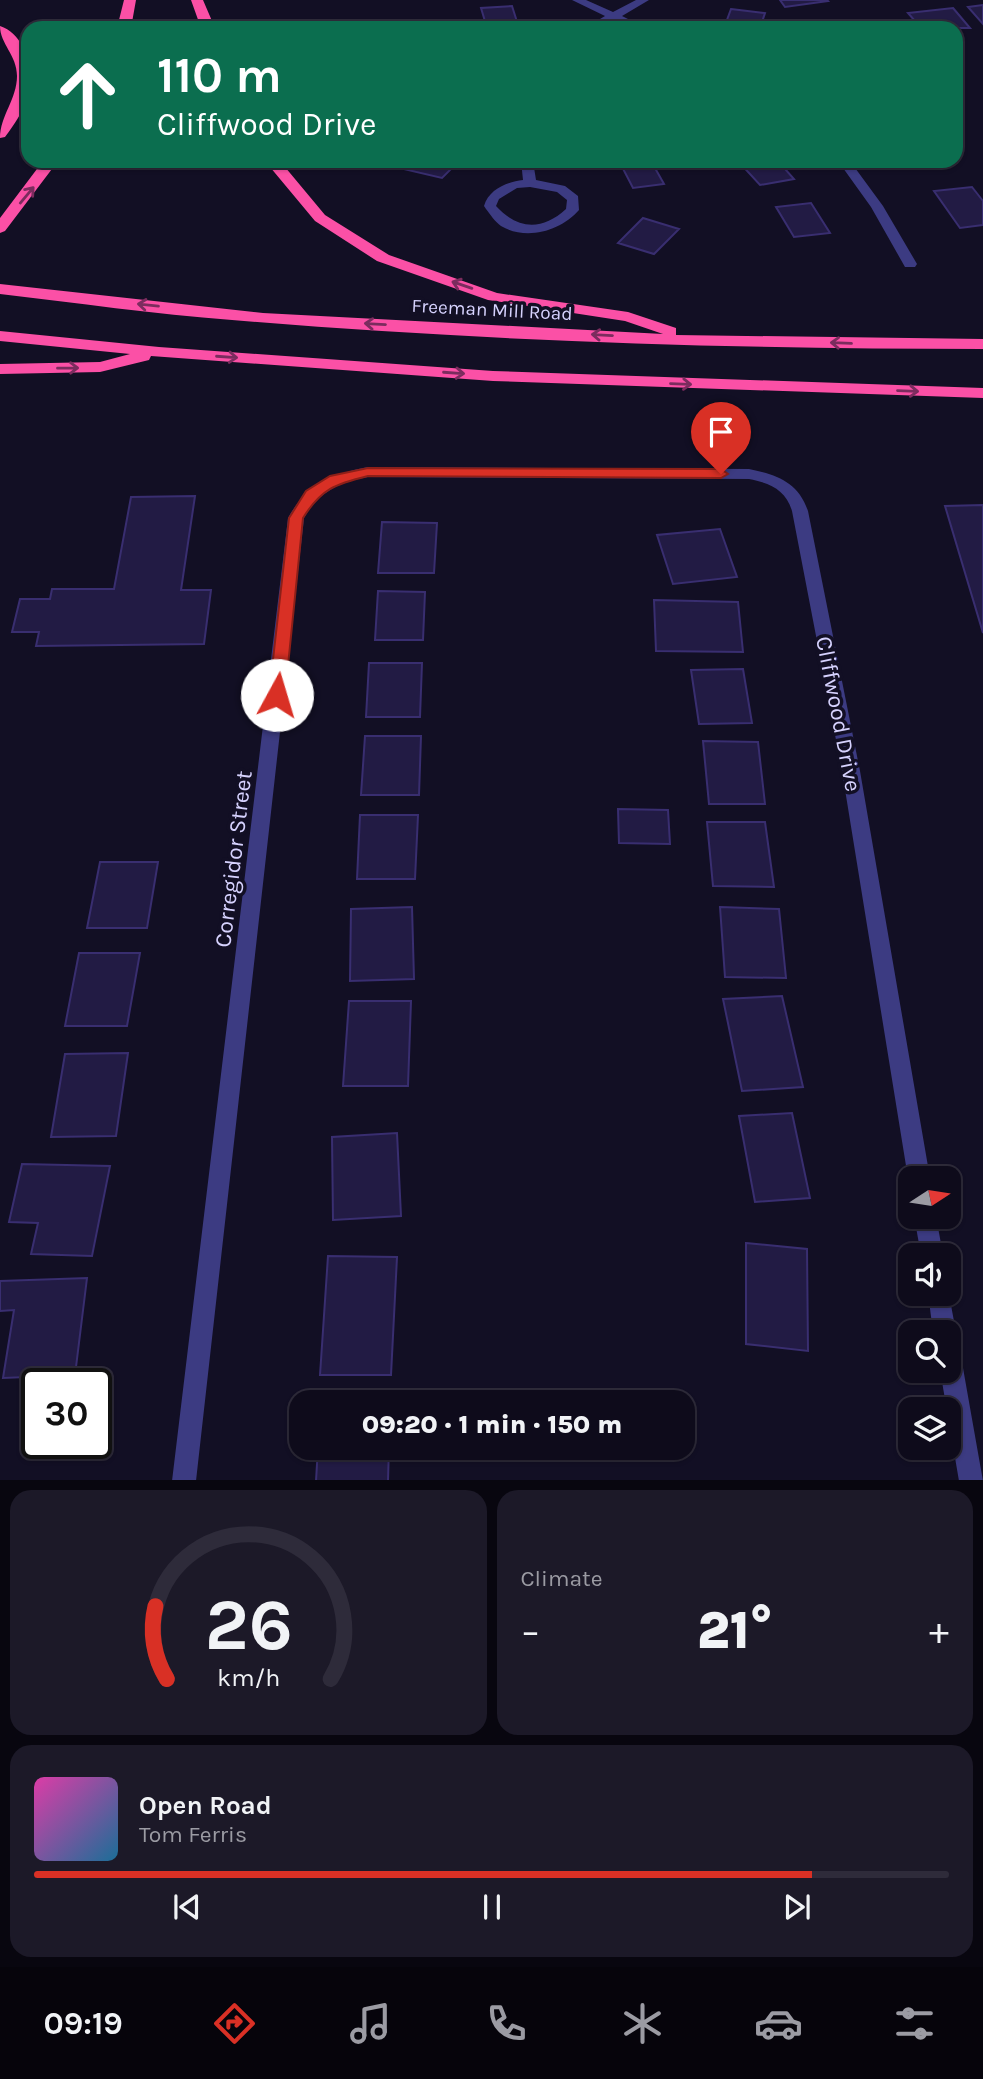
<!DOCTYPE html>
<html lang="en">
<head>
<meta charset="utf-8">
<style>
	body { margin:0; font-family:Karla,sans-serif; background:#1c1928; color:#f1f3f6; height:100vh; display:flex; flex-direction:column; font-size:26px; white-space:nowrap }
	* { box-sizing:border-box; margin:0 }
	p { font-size:23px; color:#9b9ba3 }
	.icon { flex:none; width:38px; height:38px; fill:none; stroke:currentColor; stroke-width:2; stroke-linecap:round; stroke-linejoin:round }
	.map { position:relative; height:1480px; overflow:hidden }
	.details { display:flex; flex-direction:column; gap:10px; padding:10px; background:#08060f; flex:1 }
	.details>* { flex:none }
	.top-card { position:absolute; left:21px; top:21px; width:942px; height:147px; border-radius:21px; box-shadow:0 2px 5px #0004,0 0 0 2px #2e2b3a; background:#0b6e4f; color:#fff; overflow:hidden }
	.needle { width:46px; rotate:78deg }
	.buttons { position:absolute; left:898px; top:1166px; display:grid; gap:14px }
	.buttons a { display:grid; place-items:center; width:63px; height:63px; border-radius:14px; background:#0e0b1b; box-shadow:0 2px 5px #0004,0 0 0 2px #2e2b3a; font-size:35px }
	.speed { position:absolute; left:21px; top:1368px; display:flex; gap:14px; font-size:35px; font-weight:700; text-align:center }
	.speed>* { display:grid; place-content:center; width:91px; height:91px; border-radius:50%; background:#0e0b1b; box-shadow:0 2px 5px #0004,0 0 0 2px #2e2b3a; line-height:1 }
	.speed .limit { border:4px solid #111; border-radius:10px; background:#fff; color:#111 }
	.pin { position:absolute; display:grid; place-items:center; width:60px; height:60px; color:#fff; margin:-72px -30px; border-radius:50% 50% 50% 0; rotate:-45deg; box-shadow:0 0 7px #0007 }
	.pin .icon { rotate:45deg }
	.me { position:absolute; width:77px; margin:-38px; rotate:6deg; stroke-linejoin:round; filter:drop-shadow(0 0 5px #0008) }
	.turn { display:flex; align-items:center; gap:24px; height:147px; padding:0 21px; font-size:32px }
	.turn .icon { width:91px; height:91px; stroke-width:2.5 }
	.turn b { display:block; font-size:49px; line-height:60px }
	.big { font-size:52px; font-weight:800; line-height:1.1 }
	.details .tile { flex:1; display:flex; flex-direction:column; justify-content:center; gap:10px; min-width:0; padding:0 24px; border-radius:21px; background:#1c1928 }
	.details .dial { align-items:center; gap:0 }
	.dial svg { height:182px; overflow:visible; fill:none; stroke:#2e2b3a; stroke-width:7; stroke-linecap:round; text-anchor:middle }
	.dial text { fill:#f1f3f6; stroke:none }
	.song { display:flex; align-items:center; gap:21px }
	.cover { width:84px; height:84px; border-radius:10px; background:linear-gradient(135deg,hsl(320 70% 55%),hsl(200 70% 35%)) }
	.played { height:7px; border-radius:4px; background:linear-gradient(90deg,#d93025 85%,#2e2b3a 85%) }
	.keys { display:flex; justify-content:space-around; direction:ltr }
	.heat { display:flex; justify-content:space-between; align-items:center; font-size:38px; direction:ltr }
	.details .tiles { flex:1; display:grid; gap:10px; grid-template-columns:1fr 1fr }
	.tile:last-child { grid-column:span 2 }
	.trip { position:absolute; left:289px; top:1390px; width:406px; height:70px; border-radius:21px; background:#0e0b1b; box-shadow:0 2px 5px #0004,0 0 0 2px #2e2b3a; font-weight:800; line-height:70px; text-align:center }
	.tabs { display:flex; height:112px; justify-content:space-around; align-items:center; background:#06040b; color:#9b9ba3 }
	.tabs .icon { width:49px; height:49px }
	.tabs .active { color:#d93025 }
	.tabs b { font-size:32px; color:#f1f3f6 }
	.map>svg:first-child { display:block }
	.building { fill:#221b44; stroke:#392e70; stroke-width:2 }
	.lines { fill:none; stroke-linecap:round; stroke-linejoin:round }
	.minor { fill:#3c3b82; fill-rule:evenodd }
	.highway { fill:#fb50a6; fill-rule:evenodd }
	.oneway { stroke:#7b2c5e }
	.route { fill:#d93025; stroke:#8d1f18; stroke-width:2 }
	.labels { text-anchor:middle; stroke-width:7; stroke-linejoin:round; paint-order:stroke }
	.far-street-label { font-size:19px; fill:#d6d2fe; stroke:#120f24 }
	.street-label { font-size:23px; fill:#d6d2fe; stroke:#120f24 }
</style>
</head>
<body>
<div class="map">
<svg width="983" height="1481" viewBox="0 0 983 1481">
	<rect width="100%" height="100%" fill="#120f24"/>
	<path class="building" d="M780 0H827L828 1 785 7Z
		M983 5V24L968 7Z
		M512 6 519 28H487L481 8Z
		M953 8 970 28H921L908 13Z
		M731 9 765 13 760 28H724Z
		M401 161H459L442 178 395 167Z
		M619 161H651L664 184 633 188Z
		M738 161H778L794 179 760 185Z
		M972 187 983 201V225L960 228 934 191Z
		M811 203 830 233 794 237 776 207Z
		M643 218 679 229 654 254 618 243Z
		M195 496 181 590H211L204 644 36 646 39 632H12L20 599H50L52 589H114L131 497Z
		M983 505V633L945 506Z
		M382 522 437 523 434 573H378Z
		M720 529 737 577 673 584 657 535Z
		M378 591 425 592 423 640H375Z
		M654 600 738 602 743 652 656 651Z
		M369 663H422L420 717H366Z
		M743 669 752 723 699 724 691 670Z
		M365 736H421L419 795H361Z
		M703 741 758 742 765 804H709Z
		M618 809 668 810 670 844 619 843Z
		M360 815H418L415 879H357Z
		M707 822H765L774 887 713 886Z
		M100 862H158L147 928H87Z
		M412 907 414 979 350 981 351 909Z
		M720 907 779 909 786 978 725 977Z
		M79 953H140L127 1026H65Z
		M782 996 803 1087 742 1091 723 999Z
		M349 1001H411L408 1086H343Z
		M128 1053 116 1136 51 1137 65 1054Z
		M792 1113 810 1198 755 1202 739 1116Z
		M397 1133 401 1216 333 1220 332 1137Z
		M22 1164 110 1166 92 1256 31 1254 38 1223 9 1222Z
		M746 1243 807 1249 808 1351 746 1344Z
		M328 1256 397 1257 391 1375H320Z
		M87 1278 75 1375 3 1378 14 1310 0 1311V1281Z
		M318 1447H389L388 1481H316Z"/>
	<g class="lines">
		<path class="minor" d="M572 0H586L613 12 636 0H649L622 16 646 28H632L614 20 598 28H585L605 16Z
			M521 161H533L536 180 565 186 578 196 579 210C561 231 526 241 501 226 495 222 490 214 486 209L484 206C489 189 507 182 523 180ZM530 187 557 192 567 200 566 209C542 231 518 230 496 206L499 199 517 188Z
			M838 161H850L883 206 917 264 915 267H905L871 207Z
			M368 467 749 469C777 475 798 482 808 511L860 771 930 1178H910V1182L908 1178 842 771 792 511C786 490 770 483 749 479L368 477C340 482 318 492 304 518L196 1481H172L288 518C306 485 332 474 368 467Z
			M914 1216H936L943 1255H921Z
			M948 1289 956 1332 950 1341 956 1343 960 1351 983 1481H959L940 1370H948V1332H933L928 1293H948Z"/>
		<path class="highway" d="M124 0H136L131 28H117Z
			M191 0H203L215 28H201Z
			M0 26C27 35 34 73 27 98 23 112 14 125 5 137L0 138C0 116 17 99 17 76 17 55 0 44 0 26Z
			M43 161H58L5 231 0 233V218Z
			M265 161H280L325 215 389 255 497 293 628 312 676 328V335L983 339V349C732 349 481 341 232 320 154 314 77 303 0 294V284L263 313 663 334 625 321 488 300 377 261 315 221Z
			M0 331 159 347 493 371 983 388V398L493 381 151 356 149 360 100 372 0 374V364L100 362 130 354 0 341Z"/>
	</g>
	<defs><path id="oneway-shaft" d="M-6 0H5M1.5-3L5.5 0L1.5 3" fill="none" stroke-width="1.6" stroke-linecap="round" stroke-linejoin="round" transform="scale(1.75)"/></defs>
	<g class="oneway">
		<use href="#oneway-shaft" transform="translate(27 195) rotate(-50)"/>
		<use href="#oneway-shaft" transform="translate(462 285) rotate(-161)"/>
		<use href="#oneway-shaft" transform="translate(148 305) rotate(-174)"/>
		<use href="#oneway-shaft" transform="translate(375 324) rotate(-177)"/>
		<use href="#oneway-shaft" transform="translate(602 335) rotate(-177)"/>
		<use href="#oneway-shaft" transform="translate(841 343) rotate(-178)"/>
		<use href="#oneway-shaft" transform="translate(227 357) rotate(4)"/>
		<use href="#oneway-shaft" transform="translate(68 368) rotate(-1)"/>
		<use href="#oneway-shaft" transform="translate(454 373) rotate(4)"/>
		<use href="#oneway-shaft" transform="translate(681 384) rotate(2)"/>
		<use href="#oneway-shaft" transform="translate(908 391) rotate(2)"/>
	</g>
	<path class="route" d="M368 468 721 469 728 474 721 478 368 476C335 484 321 489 303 518L285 695 282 699H271L269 695 289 518 306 491 330 476Z"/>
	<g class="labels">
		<g class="far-street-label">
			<text transform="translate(492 309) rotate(3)" y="7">Freeman Mill Road</text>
		</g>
		<g class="street-label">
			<text transform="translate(839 714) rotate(79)" y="8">Cliffwood Drive</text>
			<text transform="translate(233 859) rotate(-83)" y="8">Corregidor Street</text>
		</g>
	</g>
</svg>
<div class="buttons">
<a><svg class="needle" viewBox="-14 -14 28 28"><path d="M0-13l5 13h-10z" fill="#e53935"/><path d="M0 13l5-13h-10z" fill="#9b9ba3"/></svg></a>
<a><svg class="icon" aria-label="sound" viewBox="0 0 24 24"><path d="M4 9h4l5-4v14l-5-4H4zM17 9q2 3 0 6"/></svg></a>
<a><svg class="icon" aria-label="search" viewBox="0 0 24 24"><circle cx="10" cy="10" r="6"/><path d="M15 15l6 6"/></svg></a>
<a><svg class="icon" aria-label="layers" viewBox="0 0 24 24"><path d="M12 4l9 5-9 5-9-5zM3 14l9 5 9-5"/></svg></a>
</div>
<div class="speed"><div class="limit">30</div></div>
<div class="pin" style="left:721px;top:474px;background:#d93025"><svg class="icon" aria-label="arrive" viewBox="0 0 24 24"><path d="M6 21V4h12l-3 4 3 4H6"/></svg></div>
<svg class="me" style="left:277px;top:695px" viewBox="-20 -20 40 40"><circle r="19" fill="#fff"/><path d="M0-13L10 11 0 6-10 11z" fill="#d93025"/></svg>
<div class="trip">09:20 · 1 min · 150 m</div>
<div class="top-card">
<div class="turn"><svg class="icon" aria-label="ahead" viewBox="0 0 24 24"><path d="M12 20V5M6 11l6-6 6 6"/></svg><div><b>110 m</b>Cliffwood Drive</div></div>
</div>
</div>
<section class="details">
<div class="tiles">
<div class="tile dial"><svg viewBox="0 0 100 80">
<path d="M14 69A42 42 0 1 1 86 69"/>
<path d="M14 69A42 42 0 0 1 9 37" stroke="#d93025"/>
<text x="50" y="56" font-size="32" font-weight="700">26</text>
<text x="50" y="72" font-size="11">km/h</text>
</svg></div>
<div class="tile"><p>Climate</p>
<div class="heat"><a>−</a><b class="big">21°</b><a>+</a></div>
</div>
<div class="tile">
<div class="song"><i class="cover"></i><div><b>Open Road</b><p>Tom Ferris</p></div></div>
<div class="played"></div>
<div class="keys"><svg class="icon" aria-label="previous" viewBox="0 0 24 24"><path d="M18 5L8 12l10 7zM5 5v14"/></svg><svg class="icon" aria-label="pause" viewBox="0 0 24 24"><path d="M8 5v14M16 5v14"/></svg><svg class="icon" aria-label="next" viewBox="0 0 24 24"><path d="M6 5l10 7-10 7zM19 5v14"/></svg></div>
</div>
</div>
</section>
<nav class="tabs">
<b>09:19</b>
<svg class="icon active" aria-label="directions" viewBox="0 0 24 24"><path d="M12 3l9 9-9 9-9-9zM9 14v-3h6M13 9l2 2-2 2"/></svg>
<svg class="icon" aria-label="music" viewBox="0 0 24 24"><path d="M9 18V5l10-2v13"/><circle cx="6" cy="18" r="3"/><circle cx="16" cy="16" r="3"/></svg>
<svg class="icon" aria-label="phone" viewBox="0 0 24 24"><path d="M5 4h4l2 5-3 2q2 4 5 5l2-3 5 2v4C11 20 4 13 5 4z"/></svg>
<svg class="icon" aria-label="climate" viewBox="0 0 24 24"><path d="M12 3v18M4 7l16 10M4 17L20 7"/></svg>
<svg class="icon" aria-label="car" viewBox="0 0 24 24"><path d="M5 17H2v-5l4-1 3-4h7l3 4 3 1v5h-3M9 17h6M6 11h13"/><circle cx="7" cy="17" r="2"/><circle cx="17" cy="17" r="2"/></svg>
<svg class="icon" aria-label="filters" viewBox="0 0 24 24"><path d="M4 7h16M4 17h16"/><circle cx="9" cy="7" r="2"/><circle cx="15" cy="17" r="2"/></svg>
</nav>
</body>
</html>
